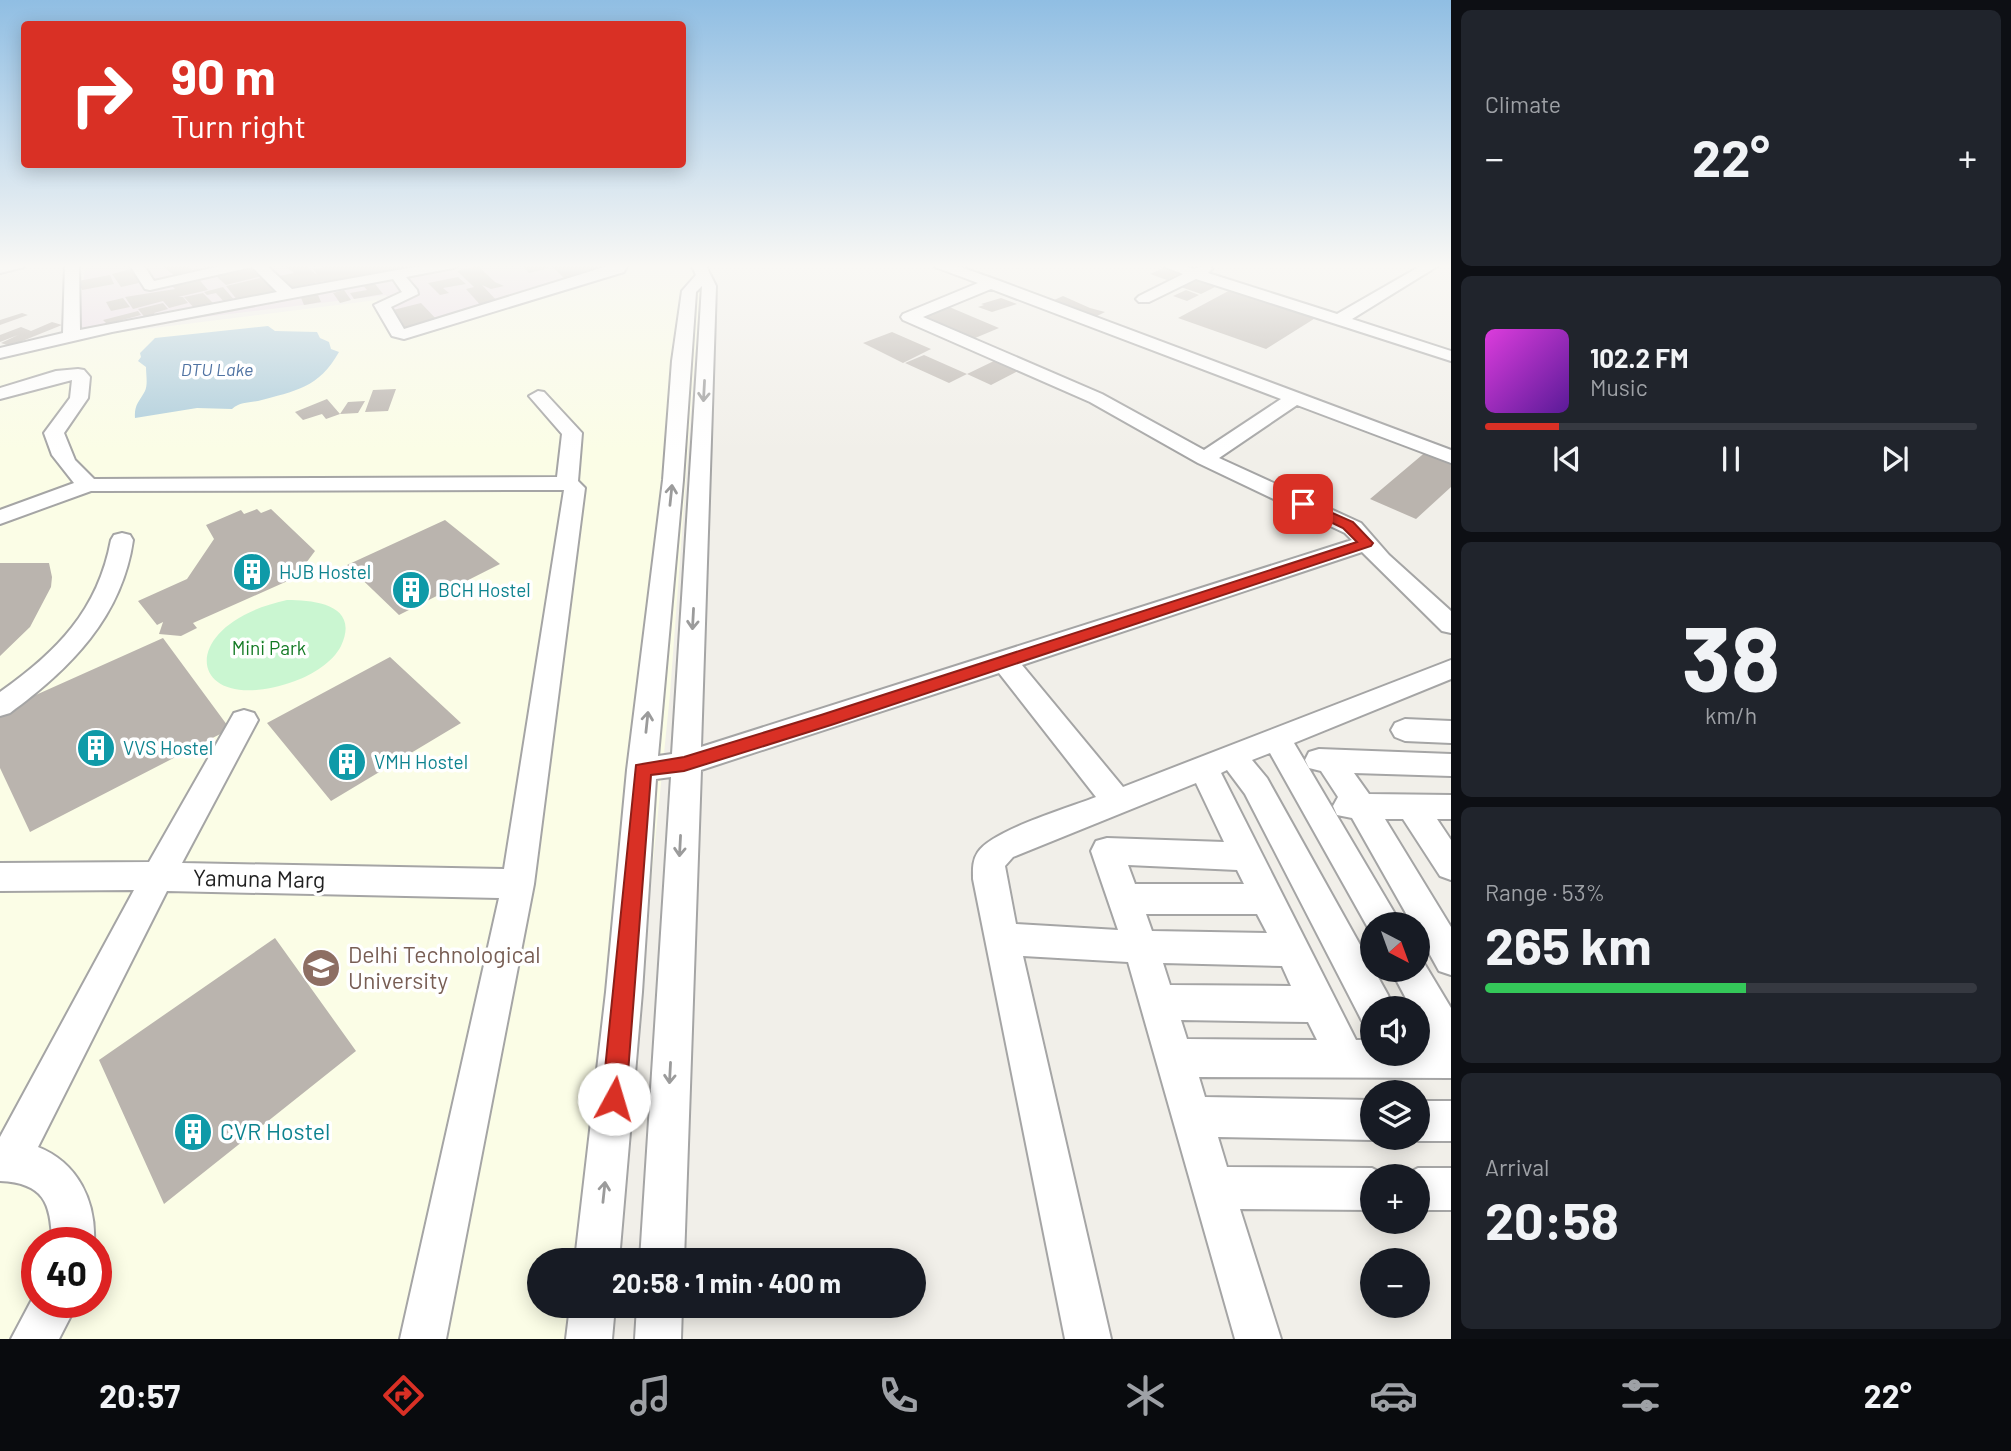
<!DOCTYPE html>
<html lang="en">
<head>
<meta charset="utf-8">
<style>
	body { margin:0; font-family:Barlow,sans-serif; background:#20242c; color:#f1f3f6; height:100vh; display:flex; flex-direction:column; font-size:26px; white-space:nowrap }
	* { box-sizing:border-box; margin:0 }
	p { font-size:23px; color:#9ea1a6 }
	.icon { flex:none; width:38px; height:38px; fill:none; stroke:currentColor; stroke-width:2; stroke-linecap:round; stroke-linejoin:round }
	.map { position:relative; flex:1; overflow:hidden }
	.drawer { display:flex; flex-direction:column; gap:10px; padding:10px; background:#0d0f14; width:560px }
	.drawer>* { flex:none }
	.hud { position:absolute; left:21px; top:21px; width:665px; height:147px; border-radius:7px; box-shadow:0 4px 18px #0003; background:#d93025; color:#fff; overflow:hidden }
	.needle { width:46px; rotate:139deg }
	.tools { position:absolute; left:1360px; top:912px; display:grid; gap:14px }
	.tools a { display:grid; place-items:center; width:70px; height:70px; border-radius:50%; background:#171b24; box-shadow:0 4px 18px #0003; font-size:35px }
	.speed { position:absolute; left:21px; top:1227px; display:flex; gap:14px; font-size:35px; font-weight:700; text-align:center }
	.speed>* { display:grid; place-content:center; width:91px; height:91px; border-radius:50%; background:#171b24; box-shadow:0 4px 18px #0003; line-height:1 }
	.speed .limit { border:10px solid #d22; background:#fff; color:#111 }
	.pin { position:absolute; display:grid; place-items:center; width:60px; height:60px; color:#fff; margin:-30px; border-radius:14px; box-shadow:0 4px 10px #0006 }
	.me { position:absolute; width:77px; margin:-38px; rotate:6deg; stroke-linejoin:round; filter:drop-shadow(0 0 5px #0008) }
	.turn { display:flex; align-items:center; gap:24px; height:147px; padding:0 35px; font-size:32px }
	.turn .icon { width:91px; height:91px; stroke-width:2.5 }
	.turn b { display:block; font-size:49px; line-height:60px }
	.big { font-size:52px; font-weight:700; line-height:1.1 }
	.drawer .card { flex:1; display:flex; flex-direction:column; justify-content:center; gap:10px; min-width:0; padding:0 24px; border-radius:10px; background:#20242c }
	.drawer .dial { align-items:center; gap:0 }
	.dial b { font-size:91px; line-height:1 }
	.song { display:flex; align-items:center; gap:21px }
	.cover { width:84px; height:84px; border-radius:10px; background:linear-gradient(135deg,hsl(300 70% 55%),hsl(270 70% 35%)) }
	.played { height:7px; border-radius:4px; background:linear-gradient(90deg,#d93025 15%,#363941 15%) }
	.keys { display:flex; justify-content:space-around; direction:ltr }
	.heat { display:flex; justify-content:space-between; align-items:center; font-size:38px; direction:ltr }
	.charge { height:10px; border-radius:5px; background:linear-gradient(90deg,#34c759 53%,#363941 0) }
	.trip { position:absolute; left:527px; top:1248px; width:399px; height:70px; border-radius:35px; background:#171b24; box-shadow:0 4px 18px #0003; font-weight:700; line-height:70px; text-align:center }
	.menu { display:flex; height:112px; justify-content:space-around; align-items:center; background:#090b0e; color:#9ea1a6 }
	.menu .icon { width:49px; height:49px }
	.menu .current { color:#d93025 }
	.menu b { font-size:32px; color:#f1f3f6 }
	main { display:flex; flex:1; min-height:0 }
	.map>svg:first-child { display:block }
	.industrial { fill:#e9dbe6 }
	.education { fill:#fbfde6; fill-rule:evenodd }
	.park { fill:#caf6d1 }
	.water { fill:#adcddb }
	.building { fill:#bab4ae }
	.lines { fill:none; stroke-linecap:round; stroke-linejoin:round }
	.minor-casing { stroke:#a5a5a5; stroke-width:4 }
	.minor { fill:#fff; fill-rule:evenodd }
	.oneway { stroke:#9b9b9b }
	.route { fill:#d93025; stroke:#8d1f18; stroke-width:2 }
	.labels { text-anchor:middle; stroke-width:7; stroke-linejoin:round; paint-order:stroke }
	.far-water-label { font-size:18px; font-style:italic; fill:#5174a3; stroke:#fff }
	.culture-label { font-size:19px; fill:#0d838f; stroke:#fff; text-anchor:start }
	.park-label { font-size:19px; fill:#147a24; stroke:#fff }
	.near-street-label { font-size:23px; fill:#212121; stroke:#fff }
	.near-education-label { font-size:23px; fill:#785e54; stroke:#fff; text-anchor:start }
	.near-culture-label { font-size:23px; fill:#0d838f; stroke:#fff; text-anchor:start }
</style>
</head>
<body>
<main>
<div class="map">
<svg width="1451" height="1339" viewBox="0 0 1451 1339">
	<rect width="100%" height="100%" fill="#f1efe9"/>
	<path class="industrial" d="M86 264H614L615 265 408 336 386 295 74 333Z"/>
	<path class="education" d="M631 264H702L670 694 613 1260H539V1306H608L605 1339H0V356L57 340 377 300 401 341 634 267ZM37 1242H96V1302H37Z"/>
	<path class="park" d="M287 600C316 600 360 605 341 646 333 662 312 675 295 681 187 720 171 625 287 600Z"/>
	<path class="water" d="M268 326 275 331 317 332 320 338 329 342 331 349 339 352C319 388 295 391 258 401 247 403 240 402 232 409L197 408 135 418C134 405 139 402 145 391 148 384 146 375 146 367L138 361 141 357 140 353 155 338Z"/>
	<path class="building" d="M176 264H185L197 274 176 277 164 267Z
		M253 264 266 275 226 285 214 274Z
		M283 264H311L306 266 317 275 313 269 330 266 327 264H412L417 268 353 279 351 277 328 285 324 281 285 289 274 277 294 273Z
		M520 264H545L549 268 529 273Z
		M550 264H608L613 268 564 278Z
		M478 266 495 282 504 286 491 289 482 285 500 304 483 308 466 289 474 287 457 271Z
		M1168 266 1185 271 1167 280 1150 274Z
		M131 269 134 274 140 272 141 275 135 276 139 283 121 287 112 274Z
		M110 275 114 284 82 290 78 281Z
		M269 276 283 292 238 301 226 286Z
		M1201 276 1223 283 1201 294 1178 286Z
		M197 277 208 290 178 297H183L188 303 169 308 163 301 133 309 125 297 175 289 171 285Z
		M458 277 466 284 443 288 449 293 440 295 428 283Z
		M372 280 383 294 354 299 350 293 367 290 360 282Z
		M223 287 236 302 226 304 216 293 207 295 204 292Z
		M1234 288 1317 317 1266 349 1178 318Z
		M316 290 321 302 304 305 299 293Z
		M344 290 351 300 340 303 333 293Z
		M1186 290 1199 295 1187 301 1173 296Z
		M203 293 216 306 195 309 184 297Z
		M1063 296 1090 308 1105 312 1095 317 1052 301Z
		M123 298 130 307 111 311 106 302Z
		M1001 298 1017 304 992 312 978 307 984 305 981 304Z
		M163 303 168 309 154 313 157 318 147 320 138 309Z
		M421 303 439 322 407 332 393 310Z
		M947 306 999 328 968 341 916 318Z
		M138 311 141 315 107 324 103 320Z
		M22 313 28 315 0 325V320Z
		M52 322 62 325 10 346 1 343 18 335 0 342V335L21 327 31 331Z
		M892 332 931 349 903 363 863 343Z
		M924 355 967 374 949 383 905 363Z
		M996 360 1020 370 991 385 967 374Z
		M396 389 388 411 365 412 373 390Z
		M327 399 340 414 326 419 322 414 303 420 295 412Z
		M365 401 358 413 340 414 348 402Z
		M1428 450 1451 459V487L1416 519 1370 499Z
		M257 509 261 513 271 509 315 551 306 563 313 570 310 576 296 582 292 579 193 623 197 628 181 636 159 634 163 622 157 625 138 601 187 579 214 539 206 525 241 510 244 514Z
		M445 520 500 564 399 615 347 565Z
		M0 563H49L52 577 51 587 30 627 0 656Z
		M163 638 230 729 30 832 0 768V711Z
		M390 657 461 723 331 801 267 723Z
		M275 938 356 1051 164 1204 99 1060Z"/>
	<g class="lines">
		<defs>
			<path id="minor" d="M26 264 24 267 0 273V265Z
				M65 264H79L80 330 277 292 252 267 150 290 145 289 129 264H143L154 281 229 264H265L292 289 431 264H460L453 268 406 277 417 290 418 294 391 307 404 329 614 264H628L624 272 404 339 392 336 374 305 402 292 393 279 112 332 0 358V348L63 333Z
				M691 264H705L716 286 701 747 1352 540 1345 533 1198 463 1090 402 903 320 901 317 903 314 978 283 935 267 933 264H952L997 280 1451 450V463L1297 405 1219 458 1361 523 1389 555 1451 611V633L1442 631 1362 552 1022 665 1123 787 1451 660V679L1294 743 1401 924H1372V935L1270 753 1252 760 1267 778 1388 995 1393 1008H1372V1025L1362 1021 1245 794 1227 770 1221 773 1356 1040H1372V1054H1418V1040H1428L1418 1020V1008H1411L1391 970H1418V957L1421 958 1451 1008V1078L1199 1077 1205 1097 1372 1100V1138H1378L1372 1140 1218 1137 1227 1167 1372 1168 1387 1176H1372V1210L1240 1209 1281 1339H1235L1128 962 1023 956 1111 1339H1065L973 879C973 870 972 861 978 852 993 830 1068 808 1096 797L999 673 701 770 684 1260H640L671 777 656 779 642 992 619 1260H575L606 992 627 770 663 480 672 361 682 291 696 275ZM702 286 672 754 658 756 683 480 696 292ZM991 289 1281 399 1204 450 1102 394 923 317ZM1196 783 1224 842 1107 838 1096 841 1091 851 1118 930 1016 924 1005 866 1013 857ZM1128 865 1237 870 1244 884H1135ZM1146 914H1257L1267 933 1152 931ZM1163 963 1282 966 1291 986 1170 985ZM1181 1020 1308 1022 1317 1040 1187 1039Z
				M1158 264H1179L1194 269 1205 265 1210 266 1212 269 1208 273 1337 314 1424 264H1441L1352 319 1451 351V361L1196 279 1149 302H1139L1136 299 1139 296 1183 274Z
				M78 369 84 370 90 377 88 398 64 433 75 460 94 479 557 477 562 434 529 396 538 391 544 392 582 433 578 481 585 488 534 884 446 1339H400L499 898 167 891 38 1147C78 1163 96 1201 94 1242H52C51 1203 44 1183 0 1181V1137L134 890 0 891V863L149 862 234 713 244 710 254 713 258 720 182 863 504 869 564 490 91 491 0 524V510L74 483 52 455 44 433 70 398 72 380 0 399V388L56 371Z
				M122 533 130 535 133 540C122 617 70 669 10 713L0 716V692C57 652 98 610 111 540L114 535Z
				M1405 719 1451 721V743L1405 741 1395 737 1391 730 1395 723Z
				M1319 749 1451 754V776L1354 773 1369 794 1451 795V819H1437L1451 840V880L1440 876 1403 819H1385L1451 927V975L1439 971 1418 933V924H1412L1352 818 1337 815 1333 806 1338 797 1321 771 1309 768 1305 760 1309 752Z
				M1418 1101H1451V1141H1418L1410 1138H1418Z
				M1418 1168H1451V1210H1418V1176H1403Z
				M37 1290V1302H78L59 1339H11Z
				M570 1306H615L612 1339H566Z
				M637 1306H682L681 1339H635Z"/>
		</defs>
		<use href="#minor" class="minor-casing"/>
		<use href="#minor" class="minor"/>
	</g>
	<defs><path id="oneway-shaft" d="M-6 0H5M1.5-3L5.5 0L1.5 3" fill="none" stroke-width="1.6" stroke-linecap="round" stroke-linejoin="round" transform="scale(1.75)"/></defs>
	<g class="oneway">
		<use href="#oneway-shaft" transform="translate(704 391) rotate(93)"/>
		<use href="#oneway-shaft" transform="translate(671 495) rotate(-84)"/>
		<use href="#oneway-shaft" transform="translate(693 619) rotate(93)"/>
		<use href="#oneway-shaft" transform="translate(647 722) rotate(-84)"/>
		<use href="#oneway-shaft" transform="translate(680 846) rotate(93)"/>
		<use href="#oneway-shaft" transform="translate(670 1073) rotate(93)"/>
		<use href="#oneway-shaft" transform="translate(604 1192) rotate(-84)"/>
	</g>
	<linearGradient id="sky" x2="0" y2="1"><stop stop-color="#90bee3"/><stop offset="0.59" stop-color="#f9f8f5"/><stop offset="1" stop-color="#f9f8f5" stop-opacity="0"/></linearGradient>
	<rect width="1451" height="451" fill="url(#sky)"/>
	<path class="route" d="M1303 500 1353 522 1373 543 1371 546 831 725 684 771 651 775 626 1099 622 1108 614 1111 605 1108 602 1099 636 765 684 757 821 715 1357 542 1343 528 1299 507V501Z"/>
	<defs>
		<symbol id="building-disc" viewBox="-11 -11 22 22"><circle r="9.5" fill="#0f9aa8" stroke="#fff"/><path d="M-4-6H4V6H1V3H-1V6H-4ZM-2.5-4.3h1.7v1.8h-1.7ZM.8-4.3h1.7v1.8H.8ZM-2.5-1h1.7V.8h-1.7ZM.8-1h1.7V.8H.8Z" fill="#fff"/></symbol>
		<symbol id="university-disc" viewBox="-11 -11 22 22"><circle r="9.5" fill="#8d6e63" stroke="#fff"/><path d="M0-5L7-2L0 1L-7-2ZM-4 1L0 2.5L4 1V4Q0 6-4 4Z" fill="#fff"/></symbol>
	</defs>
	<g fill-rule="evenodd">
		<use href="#building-disc" x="230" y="550" width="44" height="44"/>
		<use href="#building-disc" x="389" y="568" width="44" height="44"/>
		<use href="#building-disc" x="74" y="726" width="44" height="44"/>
		<use href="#building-disc" x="325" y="740" width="44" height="44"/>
		<use href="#university-disc" x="299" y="946" width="44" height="44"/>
		<use href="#building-disc" x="171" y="1110" width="44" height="44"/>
	</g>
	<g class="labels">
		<g class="far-water-label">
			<text x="217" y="376">DTU Lake</text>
		</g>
		<g class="culture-label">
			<text x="279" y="579">HJB Hostel</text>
			<text x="438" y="597">BCH Hostel</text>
			<text x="123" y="755">VVS Hostel</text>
			<text x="374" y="769">VMH Hostel</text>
		</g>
		<g class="park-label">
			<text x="269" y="655">Mini Park</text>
		</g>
		<g class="near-street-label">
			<text transform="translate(259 879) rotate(1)" y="8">Yamuna Marg</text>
		</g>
		<g class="near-education-label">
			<text x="348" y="963">Delhi Technological<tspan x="348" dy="26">University</tspan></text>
		</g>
		<g class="near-culture-label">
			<text x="220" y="1140">CVR Hostel</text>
		</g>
	</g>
</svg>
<div class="tools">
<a><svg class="needle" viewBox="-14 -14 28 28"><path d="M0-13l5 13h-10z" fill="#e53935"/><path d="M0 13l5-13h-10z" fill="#9ea1a6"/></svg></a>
<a><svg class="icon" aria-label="sound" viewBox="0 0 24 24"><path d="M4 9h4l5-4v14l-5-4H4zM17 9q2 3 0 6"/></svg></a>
<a><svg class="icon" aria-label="layers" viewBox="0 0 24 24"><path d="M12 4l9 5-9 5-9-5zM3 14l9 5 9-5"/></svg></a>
<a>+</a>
<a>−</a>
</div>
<div class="speed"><div class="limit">40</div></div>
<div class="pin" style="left:1303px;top:504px;background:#d93025"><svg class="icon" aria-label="arrive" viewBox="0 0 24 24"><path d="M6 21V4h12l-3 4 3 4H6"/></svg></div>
<svg class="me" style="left:614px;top:1099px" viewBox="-20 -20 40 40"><circle r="19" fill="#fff"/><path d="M0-13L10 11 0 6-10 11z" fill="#d93025"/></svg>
<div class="trip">20:58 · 1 min · 400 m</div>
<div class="hud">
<div class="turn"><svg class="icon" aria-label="right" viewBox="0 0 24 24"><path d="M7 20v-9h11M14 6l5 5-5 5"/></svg><div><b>90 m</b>Turn right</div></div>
</div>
</div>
<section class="drawer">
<div class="card"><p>Climate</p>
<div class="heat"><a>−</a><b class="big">22°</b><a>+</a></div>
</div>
<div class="card">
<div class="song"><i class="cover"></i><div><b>102.2 FM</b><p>Music</p></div></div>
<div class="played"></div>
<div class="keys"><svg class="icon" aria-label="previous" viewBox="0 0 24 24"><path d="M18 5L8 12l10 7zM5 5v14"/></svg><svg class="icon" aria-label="pause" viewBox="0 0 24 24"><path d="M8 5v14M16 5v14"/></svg><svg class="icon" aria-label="next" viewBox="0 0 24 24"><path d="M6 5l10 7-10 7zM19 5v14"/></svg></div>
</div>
<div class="card dial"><b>38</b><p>km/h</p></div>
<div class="card"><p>Range · 53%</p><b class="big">265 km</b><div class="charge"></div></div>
<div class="card"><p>Arrival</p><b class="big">20:58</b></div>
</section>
</main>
<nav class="menu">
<b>20:57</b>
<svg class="icon current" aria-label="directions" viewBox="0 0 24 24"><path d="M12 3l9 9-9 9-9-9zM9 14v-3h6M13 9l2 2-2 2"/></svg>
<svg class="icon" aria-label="music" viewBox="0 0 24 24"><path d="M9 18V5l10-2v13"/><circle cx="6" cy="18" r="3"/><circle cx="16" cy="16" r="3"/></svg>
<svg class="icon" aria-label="phone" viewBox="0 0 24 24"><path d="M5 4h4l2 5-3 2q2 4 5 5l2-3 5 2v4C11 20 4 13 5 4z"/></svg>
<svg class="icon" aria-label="climate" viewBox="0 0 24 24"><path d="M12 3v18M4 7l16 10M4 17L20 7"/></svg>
<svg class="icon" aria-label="car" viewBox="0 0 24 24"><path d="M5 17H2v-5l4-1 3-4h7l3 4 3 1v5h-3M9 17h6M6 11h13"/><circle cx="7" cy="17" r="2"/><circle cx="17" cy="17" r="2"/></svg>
<svg class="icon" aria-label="filters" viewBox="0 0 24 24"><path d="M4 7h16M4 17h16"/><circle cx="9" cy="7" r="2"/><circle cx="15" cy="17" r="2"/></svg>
<b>22°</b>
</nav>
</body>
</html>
